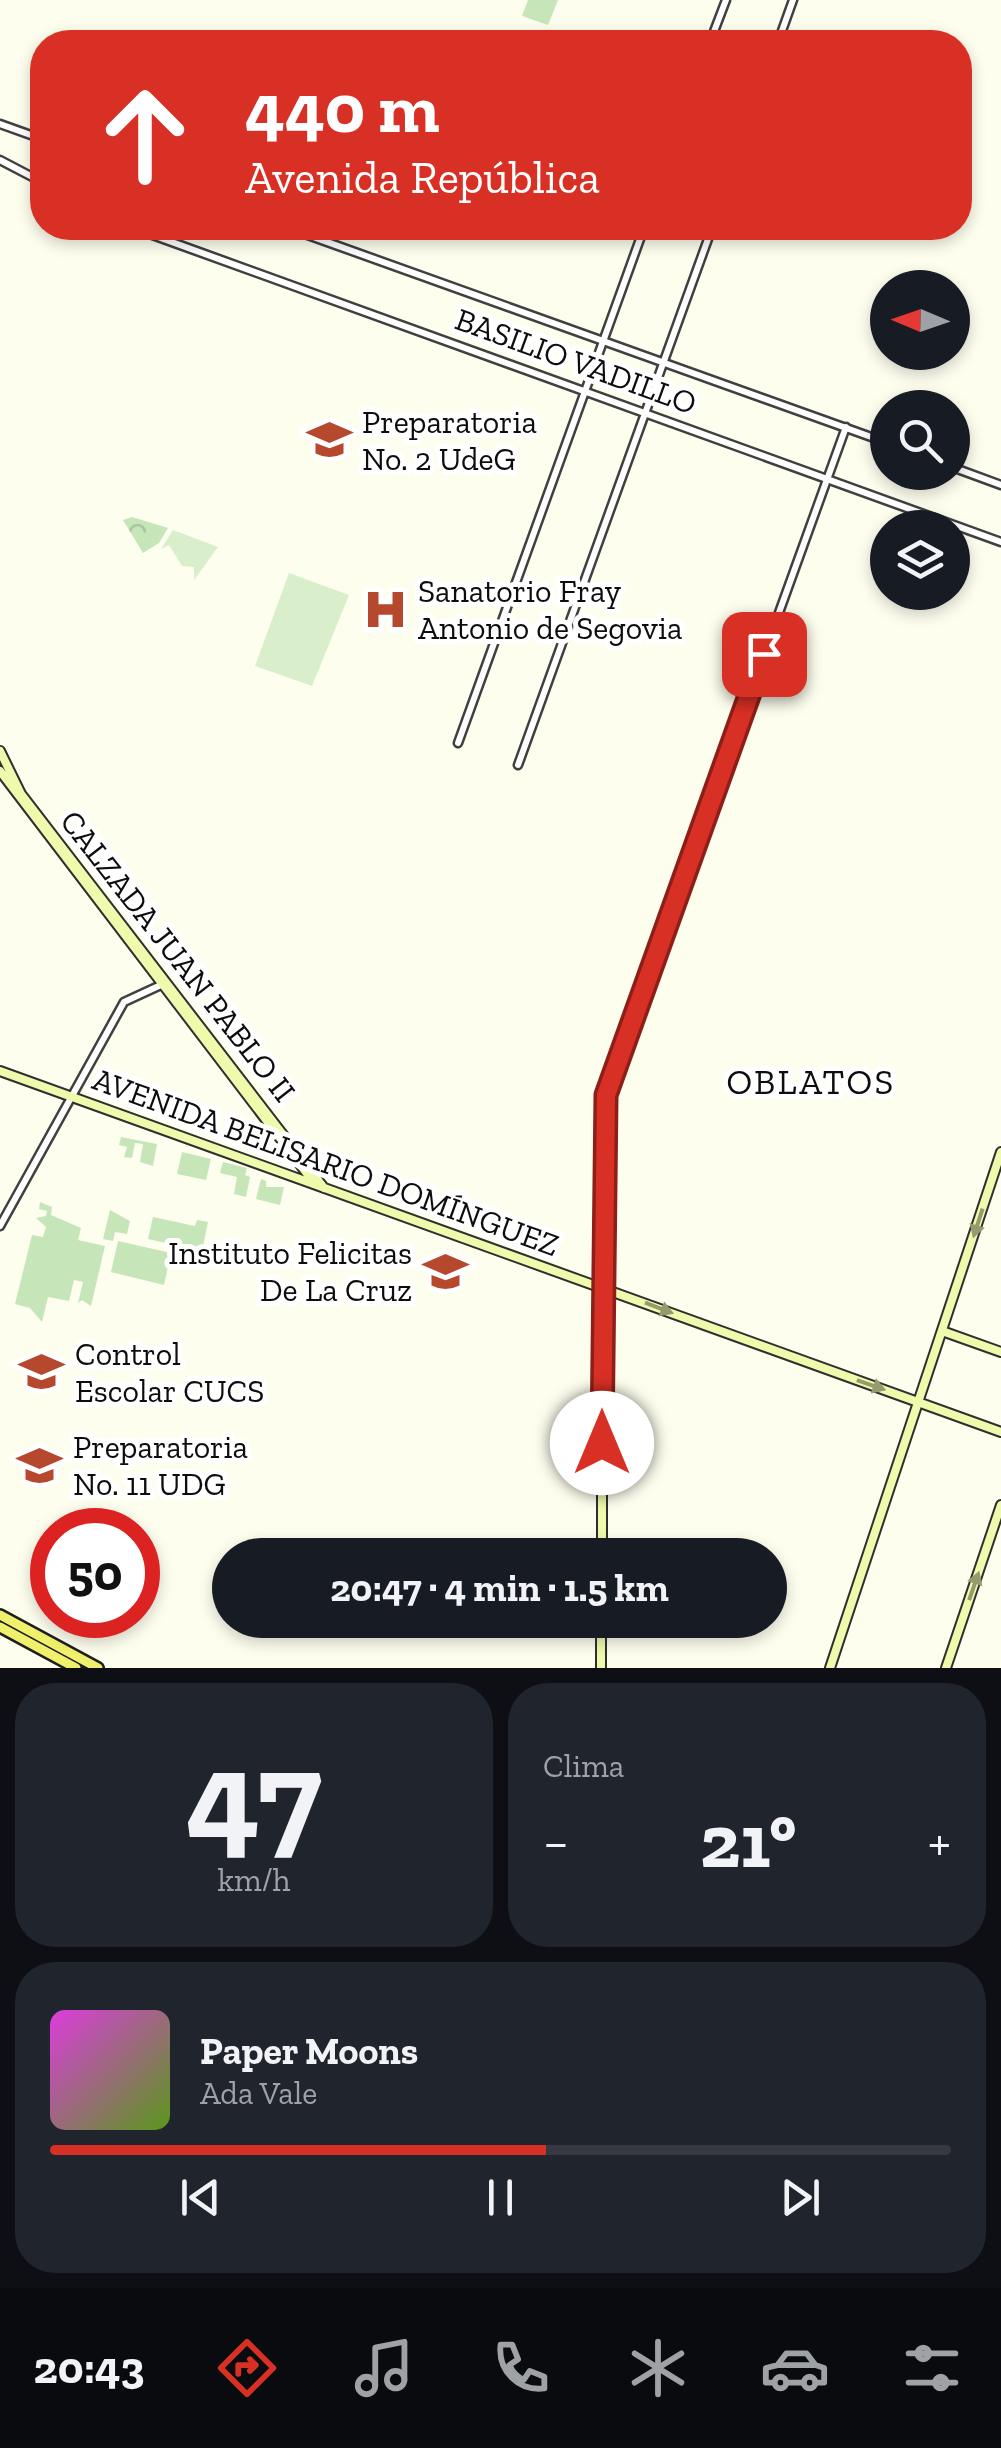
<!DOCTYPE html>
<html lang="es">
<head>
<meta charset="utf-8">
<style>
	body { margin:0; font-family:"Zilla Slab",serif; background:#20242c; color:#f1f3f6; height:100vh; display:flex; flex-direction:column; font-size:38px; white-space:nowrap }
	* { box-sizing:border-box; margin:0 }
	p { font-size:32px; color:#9ea1a6 }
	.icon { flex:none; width:55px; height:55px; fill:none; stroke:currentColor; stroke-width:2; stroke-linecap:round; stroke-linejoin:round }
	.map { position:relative; height:1668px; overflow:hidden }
	.drawer { display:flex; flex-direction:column; gap:15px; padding:15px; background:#0d0f14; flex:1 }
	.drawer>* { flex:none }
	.guide { position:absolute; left:30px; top:30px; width:942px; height:210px; border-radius:40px; box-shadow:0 5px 15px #0003; background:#d93025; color:#fff; overflow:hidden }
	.needle { width:65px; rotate:272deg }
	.buttons { position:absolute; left:870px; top:270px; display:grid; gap:20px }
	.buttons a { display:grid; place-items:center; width:100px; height:100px; border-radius:50%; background:#171b24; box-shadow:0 5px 15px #0003; font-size:50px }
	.speed { position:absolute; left:30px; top:1508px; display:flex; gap:20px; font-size:50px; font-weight:700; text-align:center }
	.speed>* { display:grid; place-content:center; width:130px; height:130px; border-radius:50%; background:#171b24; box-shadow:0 5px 15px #0003; line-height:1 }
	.speed .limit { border:15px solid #d22; background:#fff; color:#111 }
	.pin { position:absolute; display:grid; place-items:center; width:85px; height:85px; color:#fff; margin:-42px; border-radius:20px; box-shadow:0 5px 15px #0006 }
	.me { position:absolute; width:110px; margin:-55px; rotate:0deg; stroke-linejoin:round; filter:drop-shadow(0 0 8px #0008) }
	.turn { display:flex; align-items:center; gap:35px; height:210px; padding:0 50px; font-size:45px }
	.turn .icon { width:130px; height:130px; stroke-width:2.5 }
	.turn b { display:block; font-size:70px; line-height:85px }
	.big { font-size:75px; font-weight:700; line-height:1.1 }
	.drawer .card { flex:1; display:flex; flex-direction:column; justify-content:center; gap:15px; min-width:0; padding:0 35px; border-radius:40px; background:#20242c }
	.drawer .dial { align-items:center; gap:0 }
	.dial b { font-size:130px; line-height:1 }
	.song { display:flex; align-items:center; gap:30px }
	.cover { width:120px; height:120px; border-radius:15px; background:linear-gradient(135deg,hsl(300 70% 55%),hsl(90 70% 35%)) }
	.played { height:10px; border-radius:5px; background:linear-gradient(90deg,#d93025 55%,#363941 55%) }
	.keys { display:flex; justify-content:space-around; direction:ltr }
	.heat { display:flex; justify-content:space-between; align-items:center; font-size:55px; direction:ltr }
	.drawer .tiles { flex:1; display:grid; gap:15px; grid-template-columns:1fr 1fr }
	.card:last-child { grid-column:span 2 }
	.trip { position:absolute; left:212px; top:1538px; width:575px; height:100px; border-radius:50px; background:#171b24; box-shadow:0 5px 15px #0003; font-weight:700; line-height:100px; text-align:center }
	.dock { display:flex; height:160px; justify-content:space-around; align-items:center; background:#090b0e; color:#9ea1a6 }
	.dock .icon { width:70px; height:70px }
	.dock .on { color:#d93025 }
	.dock b { font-size:45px; color:#f1f3f6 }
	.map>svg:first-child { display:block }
	.grass { fill:#c6e6ba }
	.park { fill:url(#park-crowns) }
	.pitch { fill:#d9eecb }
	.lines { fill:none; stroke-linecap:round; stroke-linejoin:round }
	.tertiary-casing { stroke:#404040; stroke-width:11 }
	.secondary-casing { stroke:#2f2f2f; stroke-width:12 }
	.primary-casing { stroke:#1e1e1e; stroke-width:14 }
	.tertiary { stroke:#fff; stroke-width:6 }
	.secondary { stroke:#f0faad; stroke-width:8 }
	.primary { stroke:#f0f06c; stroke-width:9 }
	.oneway { fill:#959b6d }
	.route-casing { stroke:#8d1f18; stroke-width:25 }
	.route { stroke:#d93025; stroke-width:18 }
	.labels { text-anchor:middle; stroke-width:10; stroke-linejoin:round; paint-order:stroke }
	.street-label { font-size:32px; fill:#0d0d0d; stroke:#fff }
	.poi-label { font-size:32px; fill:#0d0d0d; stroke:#fff; text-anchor:start }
	.neighbourhood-label { font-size:35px; letter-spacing:2.5px; fill:#0d0d0d; stroke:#fff }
</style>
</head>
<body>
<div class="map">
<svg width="1001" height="1668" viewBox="0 0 1001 1668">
	<defs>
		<pattern id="park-crowns" width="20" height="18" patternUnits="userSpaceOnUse" patternTransform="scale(2.5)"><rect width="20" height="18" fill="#c6e6ba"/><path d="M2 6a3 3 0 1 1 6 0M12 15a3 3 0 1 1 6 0" fill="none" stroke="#a9c49f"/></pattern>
	</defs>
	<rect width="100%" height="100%" fill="#fdfeee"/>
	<path class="grass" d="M121 1137 157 1144 153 1166 140 1162 143 1144 135 1143 132 1158 124 1157 127 1147 119 1145Z
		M182 1152 211 1159 206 1180 177 1174Z
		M223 1162 247 1168 245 1175 250 1177 246 1197 234 1194 237 1177 220 1173Z
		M261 1179 266 1181V1187H284L280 1205 256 1199Z
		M40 1202 52 1207 51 1215 81 1228 78 1240 105 1246 91 1306 82 1300 78 1303 83 1282 74 1280 69 1301 48 1297 42 1322 30 1308 15 1304 32 1235 43 1237 46 1227 36 1218 46 1216 47 1211 39 1209Z
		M110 1210 130 1221 127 1234 115 1232 113 1241 103 1239Z
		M153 1217 195 1226 197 1220 208 1222 202 1251 148 1239Z
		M118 1241 171 1253 164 1285 111 1272Z"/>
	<path class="park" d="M528 0H558L548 25 522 16Z
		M132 517 168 528 159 543 143 553 123 520Z"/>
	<path class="pitch" d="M173 530 218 547 194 580V567L182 566 169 545 161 549Z
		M289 573 349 595 312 686 255 666Z"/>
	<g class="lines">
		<defs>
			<path id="tertiary" d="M710 42 726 0
				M778 42 793 0
				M0 124 42 139
				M0 160 42 182
				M133 228 1001 542
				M288 228 888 443
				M952 467 1001 485
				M458 743 644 228
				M518 765 712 228
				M0 1226 124 1002 163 984
				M602 1287 605 1111 610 1081 846 427"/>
			<path id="secondary" d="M0 751 21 794 324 1188
				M0 771 315 1184
				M0 1071 1001 1432
				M942 1331 1001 1352
				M602 1555V1287
				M601 1668V1620
				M830 1668 1001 1152
				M946 1668 1001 1505"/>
			<path id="primary" d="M0 1615 98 1668
				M0 1627 76 1668"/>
		</defs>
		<use href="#tertiary" class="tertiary-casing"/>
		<use href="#secondary" class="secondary-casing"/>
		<use href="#primary" class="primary-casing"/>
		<use href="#tertiary" class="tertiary"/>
		<use href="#secondary" class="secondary"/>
		<use href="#primary" class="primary"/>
	</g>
	<defs><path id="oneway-solid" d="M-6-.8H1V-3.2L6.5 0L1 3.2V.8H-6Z" transform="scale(2.5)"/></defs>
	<g class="oneway">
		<use href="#oneway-solid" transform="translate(978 1223) rotate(108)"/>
		<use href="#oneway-solid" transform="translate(659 1308) rotate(21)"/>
		<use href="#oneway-solid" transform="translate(871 1385) rotate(19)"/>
		<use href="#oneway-solid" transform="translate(974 1586) rotate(-71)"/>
	</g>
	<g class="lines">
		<defs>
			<path id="route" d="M602 1443 606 1095 764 654"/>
		</defs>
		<use href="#route" class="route-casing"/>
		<use href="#route" class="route"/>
	</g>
	<defs>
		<symbol id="university-bare" viewBox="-9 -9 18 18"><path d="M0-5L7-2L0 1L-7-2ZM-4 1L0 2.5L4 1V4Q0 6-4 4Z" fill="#b5482d" stroke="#fff" stroke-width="2.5" paint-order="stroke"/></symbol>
		<symbol id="hospital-bare" viewBox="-9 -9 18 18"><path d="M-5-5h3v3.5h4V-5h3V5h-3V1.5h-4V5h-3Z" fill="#b5482d" stroke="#fff" stroke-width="2.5" paint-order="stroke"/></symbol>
	</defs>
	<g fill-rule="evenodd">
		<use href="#university-bare" x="298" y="408" width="63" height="63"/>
		<use href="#hospital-bare" x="354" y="578" width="63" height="63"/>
		<use href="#university-bare" x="414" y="1240" width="63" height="63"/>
		<use href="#university-bare" x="10" y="1340" width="63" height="63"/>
		<use href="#university-bare" x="8" y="1434" width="63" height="63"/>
	</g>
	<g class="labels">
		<g class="street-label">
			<text transform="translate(576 361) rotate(20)" y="11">BASILIO VADILLO</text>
			<text transform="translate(178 956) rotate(52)" y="11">CALZADA JUAN PABLO II</text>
			<text transform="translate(326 1162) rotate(20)" y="11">AVENIDA BELISARIO DOMÍNGUEZ</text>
		</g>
		<g class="poi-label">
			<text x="362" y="433">Preparatoria<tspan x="362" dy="37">No. 2 UdeG</tspan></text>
			<text x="418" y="602">Sanatorio Fray<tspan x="418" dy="37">Antonio de Segovia</tspan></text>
			<text x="412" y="1264" text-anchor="end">Instituto Felicitas<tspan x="412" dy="37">De La Cruz</tspan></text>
			<text x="75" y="1365">Control<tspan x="75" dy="37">Escolar CUCS</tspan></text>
			<text x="73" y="1458">Preparatoria<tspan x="73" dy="37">No. 11 UDG</tspan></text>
		</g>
		<g class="neighbourhood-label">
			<text x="811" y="1094">OBLATOS</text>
		</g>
	</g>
</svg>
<div class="buttons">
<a><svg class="needle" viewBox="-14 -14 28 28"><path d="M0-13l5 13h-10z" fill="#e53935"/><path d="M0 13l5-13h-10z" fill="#9ea1a6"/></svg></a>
<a><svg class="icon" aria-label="search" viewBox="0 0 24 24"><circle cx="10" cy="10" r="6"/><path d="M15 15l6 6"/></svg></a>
<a><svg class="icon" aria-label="layers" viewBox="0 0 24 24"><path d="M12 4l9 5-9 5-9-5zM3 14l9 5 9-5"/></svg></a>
</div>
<div class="speed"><div class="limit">50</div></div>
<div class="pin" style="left:764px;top:654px;background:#d93025"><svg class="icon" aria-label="arrive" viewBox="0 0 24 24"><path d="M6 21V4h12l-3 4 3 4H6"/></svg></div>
<svg class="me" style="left:602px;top:1443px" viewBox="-20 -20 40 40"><circle r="19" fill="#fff"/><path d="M0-13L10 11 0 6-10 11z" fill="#d93025"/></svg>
<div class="trip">20:47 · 4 min · 1.5 km</div>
<div class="guide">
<div class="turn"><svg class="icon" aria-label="ahead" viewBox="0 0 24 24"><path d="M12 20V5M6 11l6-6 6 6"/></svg><div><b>440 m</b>Avenida República</div></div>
</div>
</div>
<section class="drawer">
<div class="tiles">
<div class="card dial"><b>47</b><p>km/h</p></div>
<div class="card"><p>Clima</p>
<div class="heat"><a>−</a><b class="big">21°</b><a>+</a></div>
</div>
<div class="card">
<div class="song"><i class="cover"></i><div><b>Paper Moons</b><p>Ada Vale</p></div></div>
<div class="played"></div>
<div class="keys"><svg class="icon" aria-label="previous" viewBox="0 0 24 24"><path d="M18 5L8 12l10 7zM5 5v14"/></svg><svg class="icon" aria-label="pause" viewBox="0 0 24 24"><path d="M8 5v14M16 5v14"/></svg><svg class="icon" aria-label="next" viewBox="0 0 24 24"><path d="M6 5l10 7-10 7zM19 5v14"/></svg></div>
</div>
</div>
</section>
<nav class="dock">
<b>20:43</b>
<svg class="icon on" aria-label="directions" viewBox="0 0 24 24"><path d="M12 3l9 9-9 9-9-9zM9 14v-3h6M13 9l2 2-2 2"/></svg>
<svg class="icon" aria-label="music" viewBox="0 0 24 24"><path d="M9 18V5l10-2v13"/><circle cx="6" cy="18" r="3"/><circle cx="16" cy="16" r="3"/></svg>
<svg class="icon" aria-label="phone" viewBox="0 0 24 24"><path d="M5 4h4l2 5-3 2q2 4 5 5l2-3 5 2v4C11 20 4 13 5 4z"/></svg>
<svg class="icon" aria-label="climate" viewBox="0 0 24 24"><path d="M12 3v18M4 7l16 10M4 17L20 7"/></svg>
<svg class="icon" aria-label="car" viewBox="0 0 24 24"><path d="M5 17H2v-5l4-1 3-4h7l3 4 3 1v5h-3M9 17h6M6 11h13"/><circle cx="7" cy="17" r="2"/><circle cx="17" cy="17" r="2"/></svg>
<svg class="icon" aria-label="filters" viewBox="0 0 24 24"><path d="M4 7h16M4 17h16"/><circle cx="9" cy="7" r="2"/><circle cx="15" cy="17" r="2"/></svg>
</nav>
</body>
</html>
